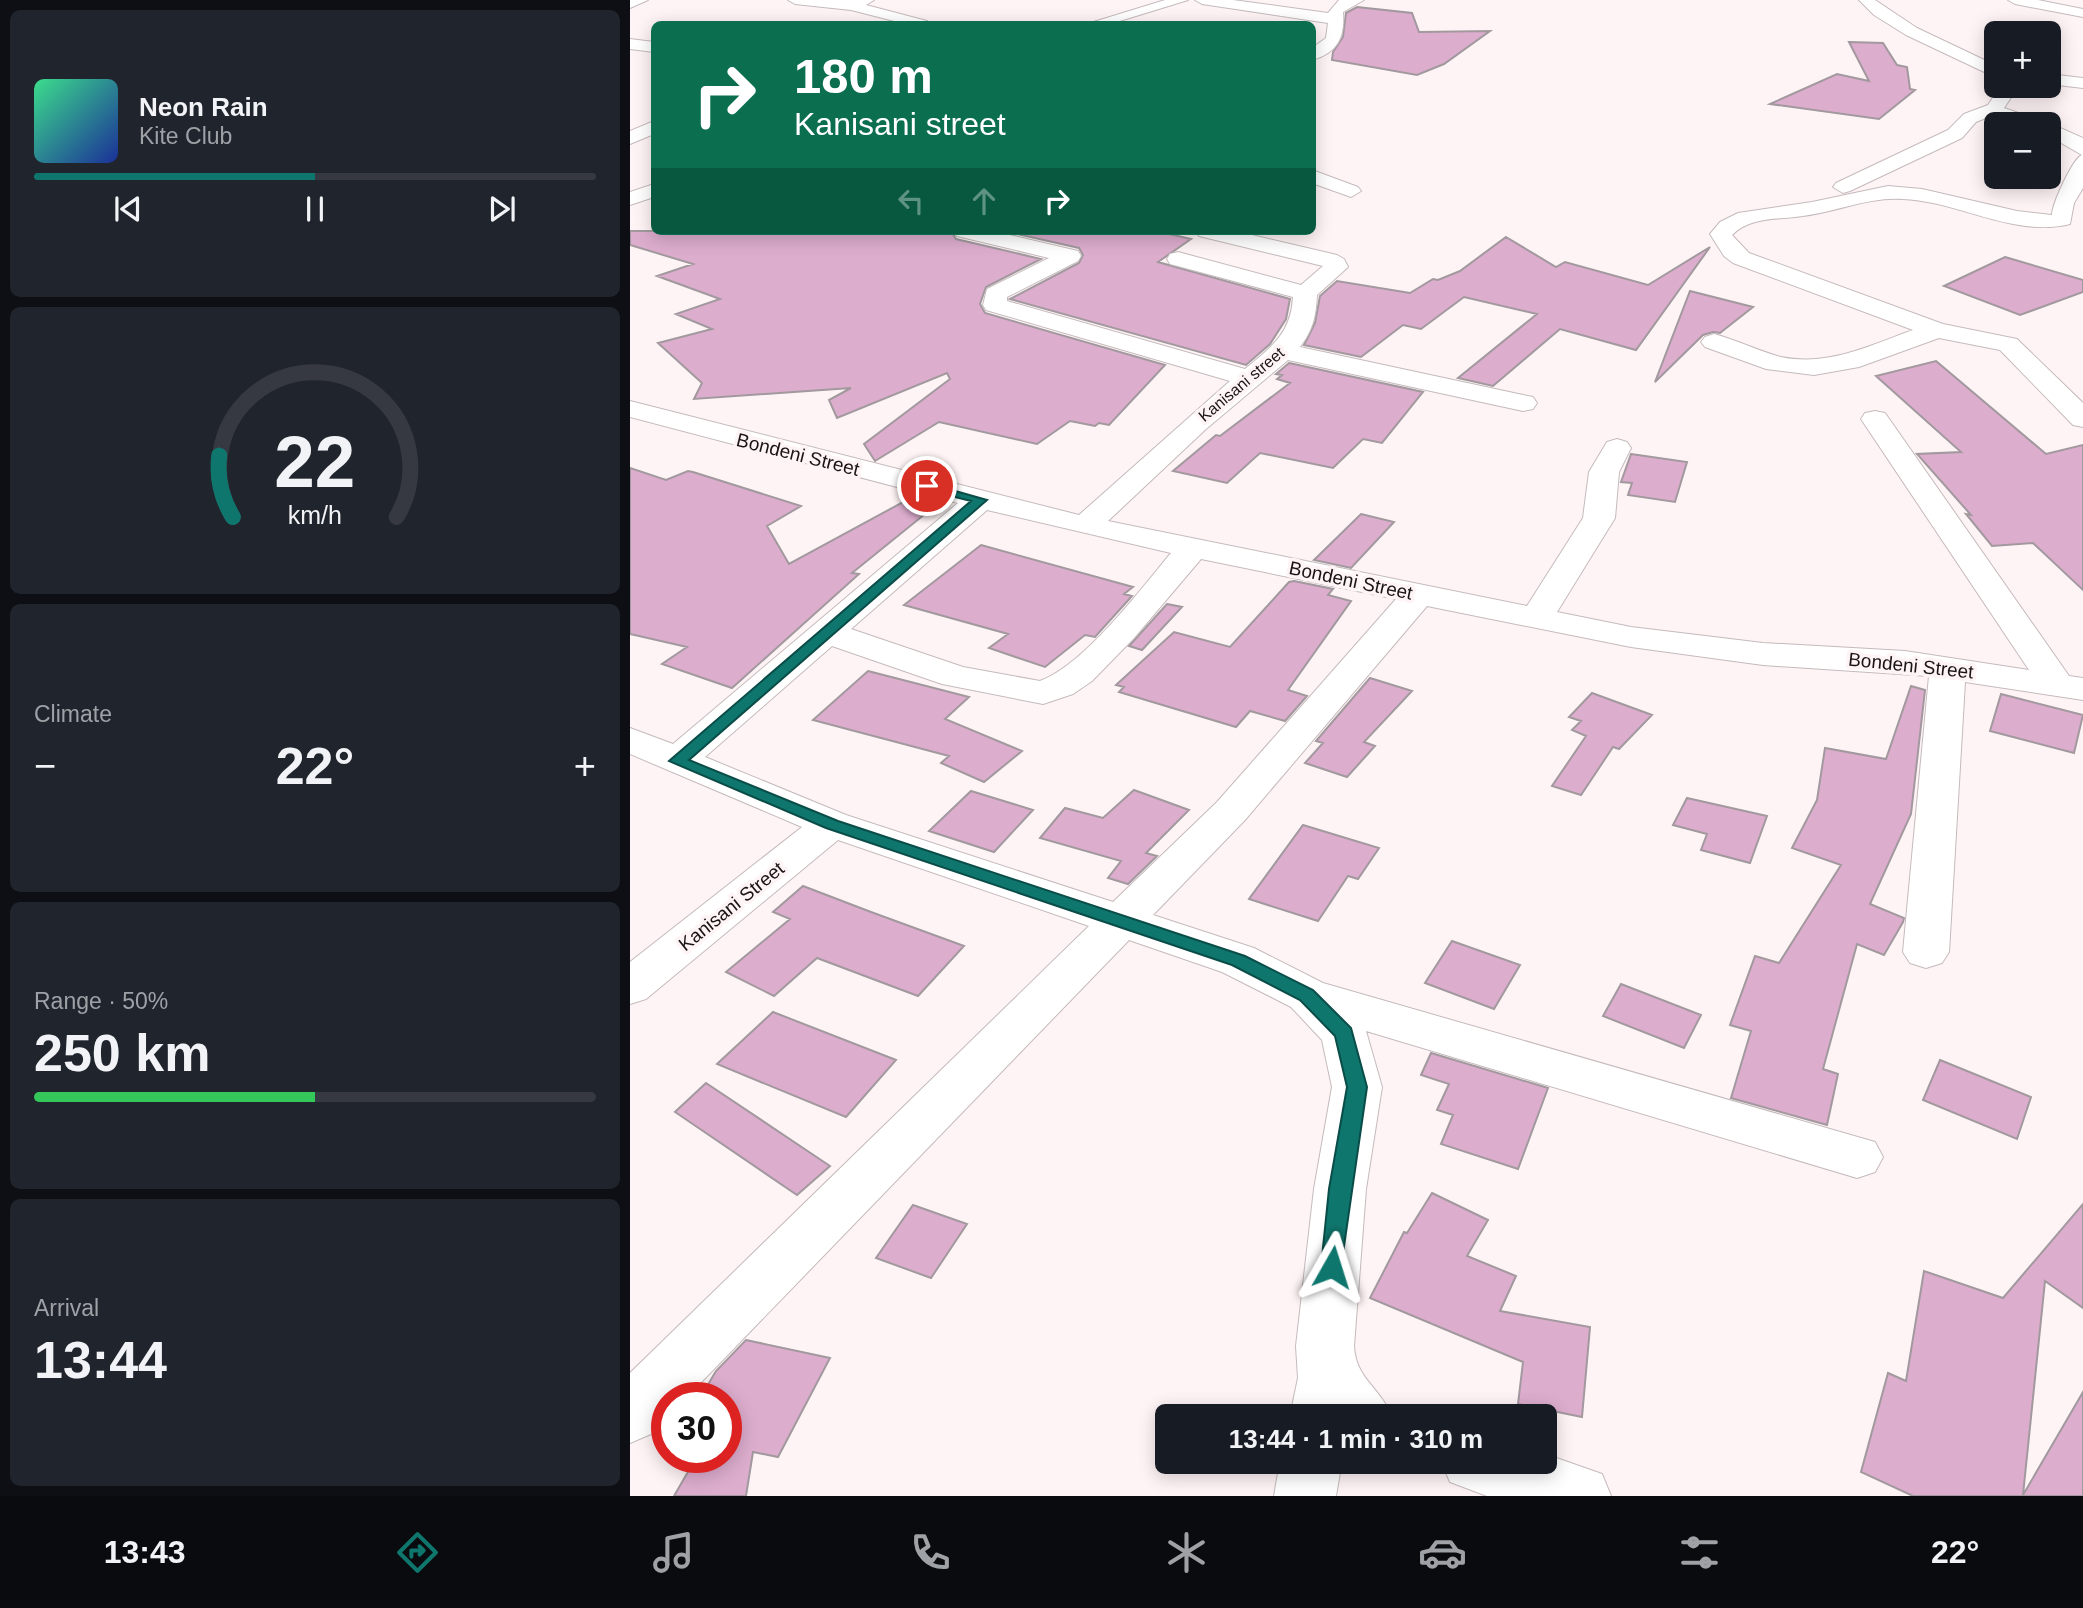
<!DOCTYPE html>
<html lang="en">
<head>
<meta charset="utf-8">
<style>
	body { margin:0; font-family:Arial,sans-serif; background:#20242c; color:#f1f3f6; height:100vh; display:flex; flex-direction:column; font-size:26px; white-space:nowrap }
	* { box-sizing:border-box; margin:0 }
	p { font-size:23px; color:#9ea1a6 }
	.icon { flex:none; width:38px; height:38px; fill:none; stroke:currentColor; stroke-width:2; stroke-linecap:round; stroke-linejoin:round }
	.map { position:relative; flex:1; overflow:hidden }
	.drawer { display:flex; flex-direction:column; gap:10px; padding:10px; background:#0d0f14; width:630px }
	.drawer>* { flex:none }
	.hud { position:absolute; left:21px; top:21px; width:665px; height:214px; border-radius:10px; box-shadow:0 4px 18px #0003; background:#0b6e4f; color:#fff; overflow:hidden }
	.buttons { position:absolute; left:1354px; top:21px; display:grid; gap:14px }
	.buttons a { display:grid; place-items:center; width:77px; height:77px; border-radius:10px; background:#171b24; box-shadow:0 4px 18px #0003; font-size:35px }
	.speed { position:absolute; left:21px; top:1382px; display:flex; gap:14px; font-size:35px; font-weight:700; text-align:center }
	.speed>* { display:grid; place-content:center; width:91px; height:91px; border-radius:50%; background:#171b24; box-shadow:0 4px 18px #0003; line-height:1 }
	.speed .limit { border:10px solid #d22; background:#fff; color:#111 }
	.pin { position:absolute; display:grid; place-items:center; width:60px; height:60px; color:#fff; margin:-30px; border:4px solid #fff; border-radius:50%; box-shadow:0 2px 7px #0007 }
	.me { position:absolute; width:77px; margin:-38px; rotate:6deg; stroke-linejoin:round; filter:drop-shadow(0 0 5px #0008) }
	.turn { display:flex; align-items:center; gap:24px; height:147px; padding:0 28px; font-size:32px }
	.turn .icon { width:91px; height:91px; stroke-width:2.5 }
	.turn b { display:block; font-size:49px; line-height:60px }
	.lanes { display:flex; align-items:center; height:66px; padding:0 28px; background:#0003; justify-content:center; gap:35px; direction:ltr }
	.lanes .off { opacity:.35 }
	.big { font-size:52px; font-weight:700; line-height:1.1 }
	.drawer .card { flex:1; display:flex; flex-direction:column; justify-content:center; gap:10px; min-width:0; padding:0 24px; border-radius:10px; background:#20242c }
	.drawer .dial { align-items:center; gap:0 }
	.dial svg { height:182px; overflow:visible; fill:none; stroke:#363941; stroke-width:7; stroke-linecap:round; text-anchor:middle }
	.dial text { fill:#f1f3f6; stroke:none }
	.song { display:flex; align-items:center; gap:21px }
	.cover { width:84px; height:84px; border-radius:10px; background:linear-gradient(135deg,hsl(150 70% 55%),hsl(230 70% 35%)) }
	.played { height:7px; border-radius:4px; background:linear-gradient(90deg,#0f766e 50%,#363941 50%) }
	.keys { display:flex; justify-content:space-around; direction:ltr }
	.heat { display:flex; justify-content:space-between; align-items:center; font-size:38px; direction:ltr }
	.charge { height:10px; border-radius:5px; background:linear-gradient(90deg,#34c759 50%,#363941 0) }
	.trip { position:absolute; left:525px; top:1404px; width:402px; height:70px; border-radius:10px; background:#171b24; box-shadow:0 4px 18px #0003; font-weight:700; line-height:70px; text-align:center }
	.tab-bar { display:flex; height:112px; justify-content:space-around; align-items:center; background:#090b0e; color:#9ea1a6 }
	.tab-bar .icon { width:49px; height:49px }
	.tab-bar .active { color:#0f766e }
	.tab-bar b { font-size:32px; color:#f1f3f6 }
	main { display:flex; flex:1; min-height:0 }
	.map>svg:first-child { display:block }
	.building { fill:#ddadce; stroke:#a1999e; stroke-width:2 }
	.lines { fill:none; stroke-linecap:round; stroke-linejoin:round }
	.minor-casing { stroke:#c5babc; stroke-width:2 }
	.minor { fill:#fff; fill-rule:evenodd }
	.route { fill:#0f766e; stroke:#0a4d48; stroke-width:2 }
	.labels { text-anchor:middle; stroke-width:7; stroke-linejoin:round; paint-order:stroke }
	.far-street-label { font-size:16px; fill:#191516; stroke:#fff4f5 }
	.street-label { font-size:19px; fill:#191516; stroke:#fff4f5 }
</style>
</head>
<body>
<main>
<section class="drawer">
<div class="card">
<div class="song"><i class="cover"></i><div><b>Neon Rain</b><p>Kite Club</p></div></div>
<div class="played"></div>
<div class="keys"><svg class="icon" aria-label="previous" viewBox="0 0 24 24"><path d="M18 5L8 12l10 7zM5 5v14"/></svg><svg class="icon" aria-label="pause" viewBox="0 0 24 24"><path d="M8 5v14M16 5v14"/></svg><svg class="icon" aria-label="next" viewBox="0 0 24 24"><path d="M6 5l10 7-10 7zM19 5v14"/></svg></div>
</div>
<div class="card dial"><svg viewBox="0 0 100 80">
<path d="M14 69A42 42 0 1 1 86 69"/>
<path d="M14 69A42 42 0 0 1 8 42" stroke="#0f766e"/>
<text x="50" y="56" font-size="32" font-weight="700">22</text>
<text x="50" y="72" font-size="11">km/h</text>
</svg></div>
<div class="card"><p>Climate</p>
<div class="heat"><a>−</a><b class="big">22°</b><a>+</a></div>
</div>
<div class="card"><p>Range · 50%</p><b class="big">250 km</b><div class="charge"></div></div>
<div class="card"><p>Arrival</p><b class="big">13:44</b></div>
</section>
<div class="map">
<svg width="1453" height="1496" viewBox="0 0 1453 1496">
	<rect width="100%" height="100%" fill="#fff4f5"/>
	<path class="building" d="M727 7 782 13 789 32 860 31 814 64 787 75 702 60 703 52 713 37 716 13Z
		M1219 42 1253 43 1267 65 1277 67 1280 89 1285 90 1249 119 1140 104 1207 74 1239 81Z
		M0 231H321L326 239 411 259 356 287 350 304 355 313 535 365 479 425 469 423 465 426 440 421 407 444 309 422 245 461 234 444 320 379 317 373 207 418 199 400 221 388 64 399 72 383 28 343 82 329 46 314 90 299 27 276 63 264 0 245Z
		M374 231H526L561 239 528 262 660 299 656 319 640 344 616 365 380 299 449 263 453 255 449 248Z
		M876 237 926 267 935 262 1018 285 1080 247 1006 350 930 329 863 386 828 378 907 314 834 297 791 329 773 325 731 357 674 345 685 323 690 296 707 281 780 293 803 279 808 280 830 271Z
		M1375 257 1453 280V292L1390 315 1314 286Z
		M1060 291 1123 307 1090 333 1083 332 1073 335 1025 382Z
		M1306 361 1416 454 1453 445V590L1403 543 1362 546 1336 514 1341 515 1287 454 1331 452 1246 376Z
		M659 363 793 392 752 443 733 439 703 468 630 453 597 483 543 471 586 435 590 436 660 383 647 379 652 375 646 374Z
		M1001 454 1057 462 1045 502 998 495 1002 483 991 482Z
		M0 468 36 480 58 471 63 472 171 506 137 526 159 564 286 495 311 501 222 573 229 574 102 688 32 664 57 647 0 634Z
		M731 514 764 522 721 568 684 560Z
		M351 545 503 587 494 594 502 596 465 637 455 635 415 667 359 648 378 634 274 605Z
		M664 581 703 589 698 595 721 601 658 690 677 696 655 721 620 711 606 727 489 692 494 687 486 685 544 632 600 647 659 582Z
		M537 604 552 607 512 650 499 646Z
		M238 671 339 697 315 719 392 751 354 782 311 763 319 756 183 720Z
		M740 678 782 691 734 742 745 746 717 777 675 763 693 743 686 741Z
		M1281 686 1295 690 1281 814 1240 904 1274 918 1273 922 1254 955 1227 944 1193 1069 1208 1074 1197 1125 1101 1098 1121 1031 1100 1025 1125 956 1149 963 1211 865 1162 848 1187 800 1195 748 1256 759Z
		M962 693 1022 715 989 749 983 747 951 795 922 786 956 736 942 730 951 721 939 717Z
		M1371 694 1453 715 1444 753 1360 731Z
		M504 790 559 810 516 853 527 856 498 884 478 878 491 861 410 838 435 808 473 818Z
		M341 791 403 810 364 852 299 831Z
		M1057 798 1137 816 1120 863 1071 850 1077 834 1043 825Z
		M673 825 749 848 728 879 718 876 688 921 619 899Z
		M173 886 241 912 334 946 288 996 187 958 144 996 96 972 160 919 143 912Z
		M822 941 890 965 864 1009 795 983Z
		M991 984 1071 1015 1054 1048 973 1016Z
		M143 1012 266 1060 216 1117 87 1064Z
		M801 1053 918 1088 888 1169 811 1144 823 1115 807 1110 819 1084 791 1075Z
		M1310 1060 1401 1097 1387 1139 1293 1100Z
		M76 1083 200 1166 167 1195 45 1112Z
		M802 1193 858 1220 837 1256 886 1276 870 1311 960 1327 952 1417 888 1404 893 1362 740 1298 774 1232 777 1233Z
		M1453 1204V1308L1415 1281 1393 1495 1453 1392V1496H1283L1231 1472 1258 1373 1276 1381 1294 1271 1373 1298Z
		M283 1205 337 1224 301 1278 246 1258Z
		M116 1340 200 1358 148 1457 123 1452 116 1496H44L66 1458H96V1398H70L86 1371Z"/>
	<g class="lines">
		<defs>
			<path id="minor" d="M0 0H18L0 8Z
				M158 0H244L236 5 297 21 300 24H276L221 10 165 4Z
				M535 0H558L480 24H457Z
				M565 0H603L698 13 709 0H734L713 12C715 37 708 53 682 60V48L696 38 698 23 572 4Z
				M1229 0H1245L1287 28 1367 66V78L1276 35 1244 15Z
				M1378 0H1408L1453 9V17L1385 4Z
				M0 39 24 42V52L0 49Z
				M1419 74 1453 78V88L1419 84Z
				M1366 82 1367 86H1381L1382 96 1374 108 1409 120 1411 124H1383L1361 116 1346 122 1332 138 1220 191 1213 193 1203 187 1206 183 1318 130 1334 114 1358 105 1364 96Z
				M24 121V134L0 144V131Z
				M1419 123 1453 138V188L1444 203 1440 224C1383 238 1329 201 1272 199 1238 197 1206 212 1173 216 1149 220 1121 216 1102 235L1119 253 1313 324 1387 339 1453 403V427L1443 425 1370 350 1309 338 1229 367 1184 375 1136 369 1075 347 1071 342 1075 337 1084 334C1107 340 1128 351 1151 357 1197 367 1241 345 1283 330L1103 263 1094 256 1080 234 1090 222 1108 213 1182 202 1258 186 1292 189 1387 211 1422 215C1422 204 1443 158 1452 155L1419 136V124H1416Z
				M682 170 728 187 731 191 721 197 682 183Z
				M24 184V197L0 205V192Z
				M324 231H363L448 251 451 256 448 261 377 297V301L615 369C642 347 661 333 663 297L540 264 537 259 540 254 548 252 671 285 693 266 569 236 566 231H605L707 255 714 259 718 267 687 295C686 316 683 330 670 347L893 395 903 397 907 403 903 409 893 411 658 360 576 429 478 521 897 606 953 518 959 472 977 442 987 439 997 442 1001 448 989 472 985 518 927 612 1001 627 1133 643 1275 651 1399 670 1231 419 1235 413 1245 411 1255 413 1439 676 1453 678V700L1335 682 1319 952 1312 963 1296 968 1280 963 1273 952 1299 676 1133 665 1001 647 797 606 615 820 523 915 624 948 693 983 1245 1142 1253 1157 1245 1172 1227 1178 736 1031 752 1087 736 1189 724 1346C726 1379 748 1385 762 1416H660L668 1378 666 1346 684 1189 702 1087 692 1040 661 1007 592 972 499 940 56 1398H37V1418L21 1434 0 1443V1373L459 926 208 840 16 999 0 1004V962L172 827 0 754V728L43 744 328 503 0 417V401L449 515 600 381 356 310 353 305 357 289 419 258 327 236ZM357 510 541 553C510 590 454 665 410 681L333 667 221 629ZM571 559 766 599 587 802 483 902 216 815 75 757 202 646 312 684 413 704 443 694 462 681 504 638Z
				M915 1454 972 1474 981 1496H857L820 1482 811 1461H915Z
				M650 1461H712L706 1496H644Z"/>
		</defs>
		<use href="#minor" class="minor-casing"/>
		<use href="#minor" class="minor"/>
	</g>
	<path class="route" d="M297 483 357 500 59 760 208 821 615 956 683 990 721 1028 737 1087 710 1274 702 1277 694 1274 691 1267 699 1189 717 1087 705 1036 670 1000 602 965 196 828 39 761 341 501 293 489V484Z"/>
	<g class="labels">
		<g class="far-street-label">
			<text transform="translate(611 384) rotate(-40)" y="6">Kanisani street</text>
		</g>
		<g class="street-label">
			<text transform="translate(168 454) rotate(14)" y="7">Bondeni Street</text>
			<text transform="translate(721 580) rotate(12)" y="7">Bondeni Street</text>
			<text transform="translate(1281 665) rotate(6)" y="7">Bondeni Street</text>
			<text transform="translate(101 906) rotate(-39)" y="7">Kanisani Street</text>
		</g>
	</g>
</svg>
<div class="buttons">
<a>+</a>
<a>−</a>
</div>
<div class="speed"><div class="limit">30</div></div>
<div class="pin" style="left:297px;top:486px;background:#d93025"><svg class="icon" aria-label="arrive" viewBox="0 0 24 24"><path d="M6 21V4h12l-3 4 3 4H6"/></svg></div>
<svg class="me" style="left:702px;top:1267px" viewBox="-20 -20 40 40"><path d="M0-17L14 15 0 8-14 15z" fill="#0f766e" stroke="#fff" stroke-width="4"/></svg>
<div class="trip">13:44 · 1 min · 310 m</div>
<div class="hud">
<div class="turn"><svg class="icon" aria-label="right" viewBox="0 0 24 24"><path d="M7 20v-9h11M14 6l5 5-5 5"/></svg><div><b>180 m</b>Kanisani street</div></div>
<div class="lanes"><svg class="icon off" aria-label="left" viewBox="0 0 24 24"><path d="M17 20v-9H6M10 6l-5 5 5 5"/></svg><svg class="icon off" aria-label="ahead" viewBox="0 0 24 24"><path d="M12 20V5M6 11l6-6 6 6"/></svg><svg class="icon" aria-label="right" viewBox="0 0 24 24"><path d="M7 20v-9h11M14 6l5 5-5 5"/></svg></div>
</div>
</div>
</main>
<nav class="tab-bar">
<b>13:43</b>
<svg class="icon active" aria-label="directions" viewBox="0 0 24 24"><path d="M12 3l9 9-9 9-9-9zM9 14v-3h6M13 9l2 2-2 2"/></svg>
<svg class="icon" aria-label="music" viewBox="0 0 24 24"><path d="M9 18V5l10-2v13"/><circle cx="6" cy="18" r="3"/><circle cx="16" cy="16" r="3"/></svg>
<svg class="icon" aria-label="phone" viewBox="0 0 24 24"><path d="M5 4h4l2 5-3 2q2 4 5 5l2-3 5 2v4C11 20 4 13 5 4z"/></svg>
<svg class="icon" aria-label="climate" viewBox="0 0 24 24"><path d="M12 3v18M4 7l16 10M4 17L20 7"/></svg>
<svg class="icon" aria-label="car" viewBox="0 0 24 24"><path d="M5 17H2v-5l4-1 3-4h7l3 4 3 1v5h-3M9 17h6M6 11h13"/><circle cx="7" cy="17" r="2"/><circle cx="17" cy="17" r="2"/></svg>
<svg class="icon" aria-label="filters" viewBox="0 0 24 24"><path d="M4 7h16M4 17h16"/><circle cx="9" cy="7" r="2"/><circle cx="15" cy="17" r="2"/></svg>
<b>22°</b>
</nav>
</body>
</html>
